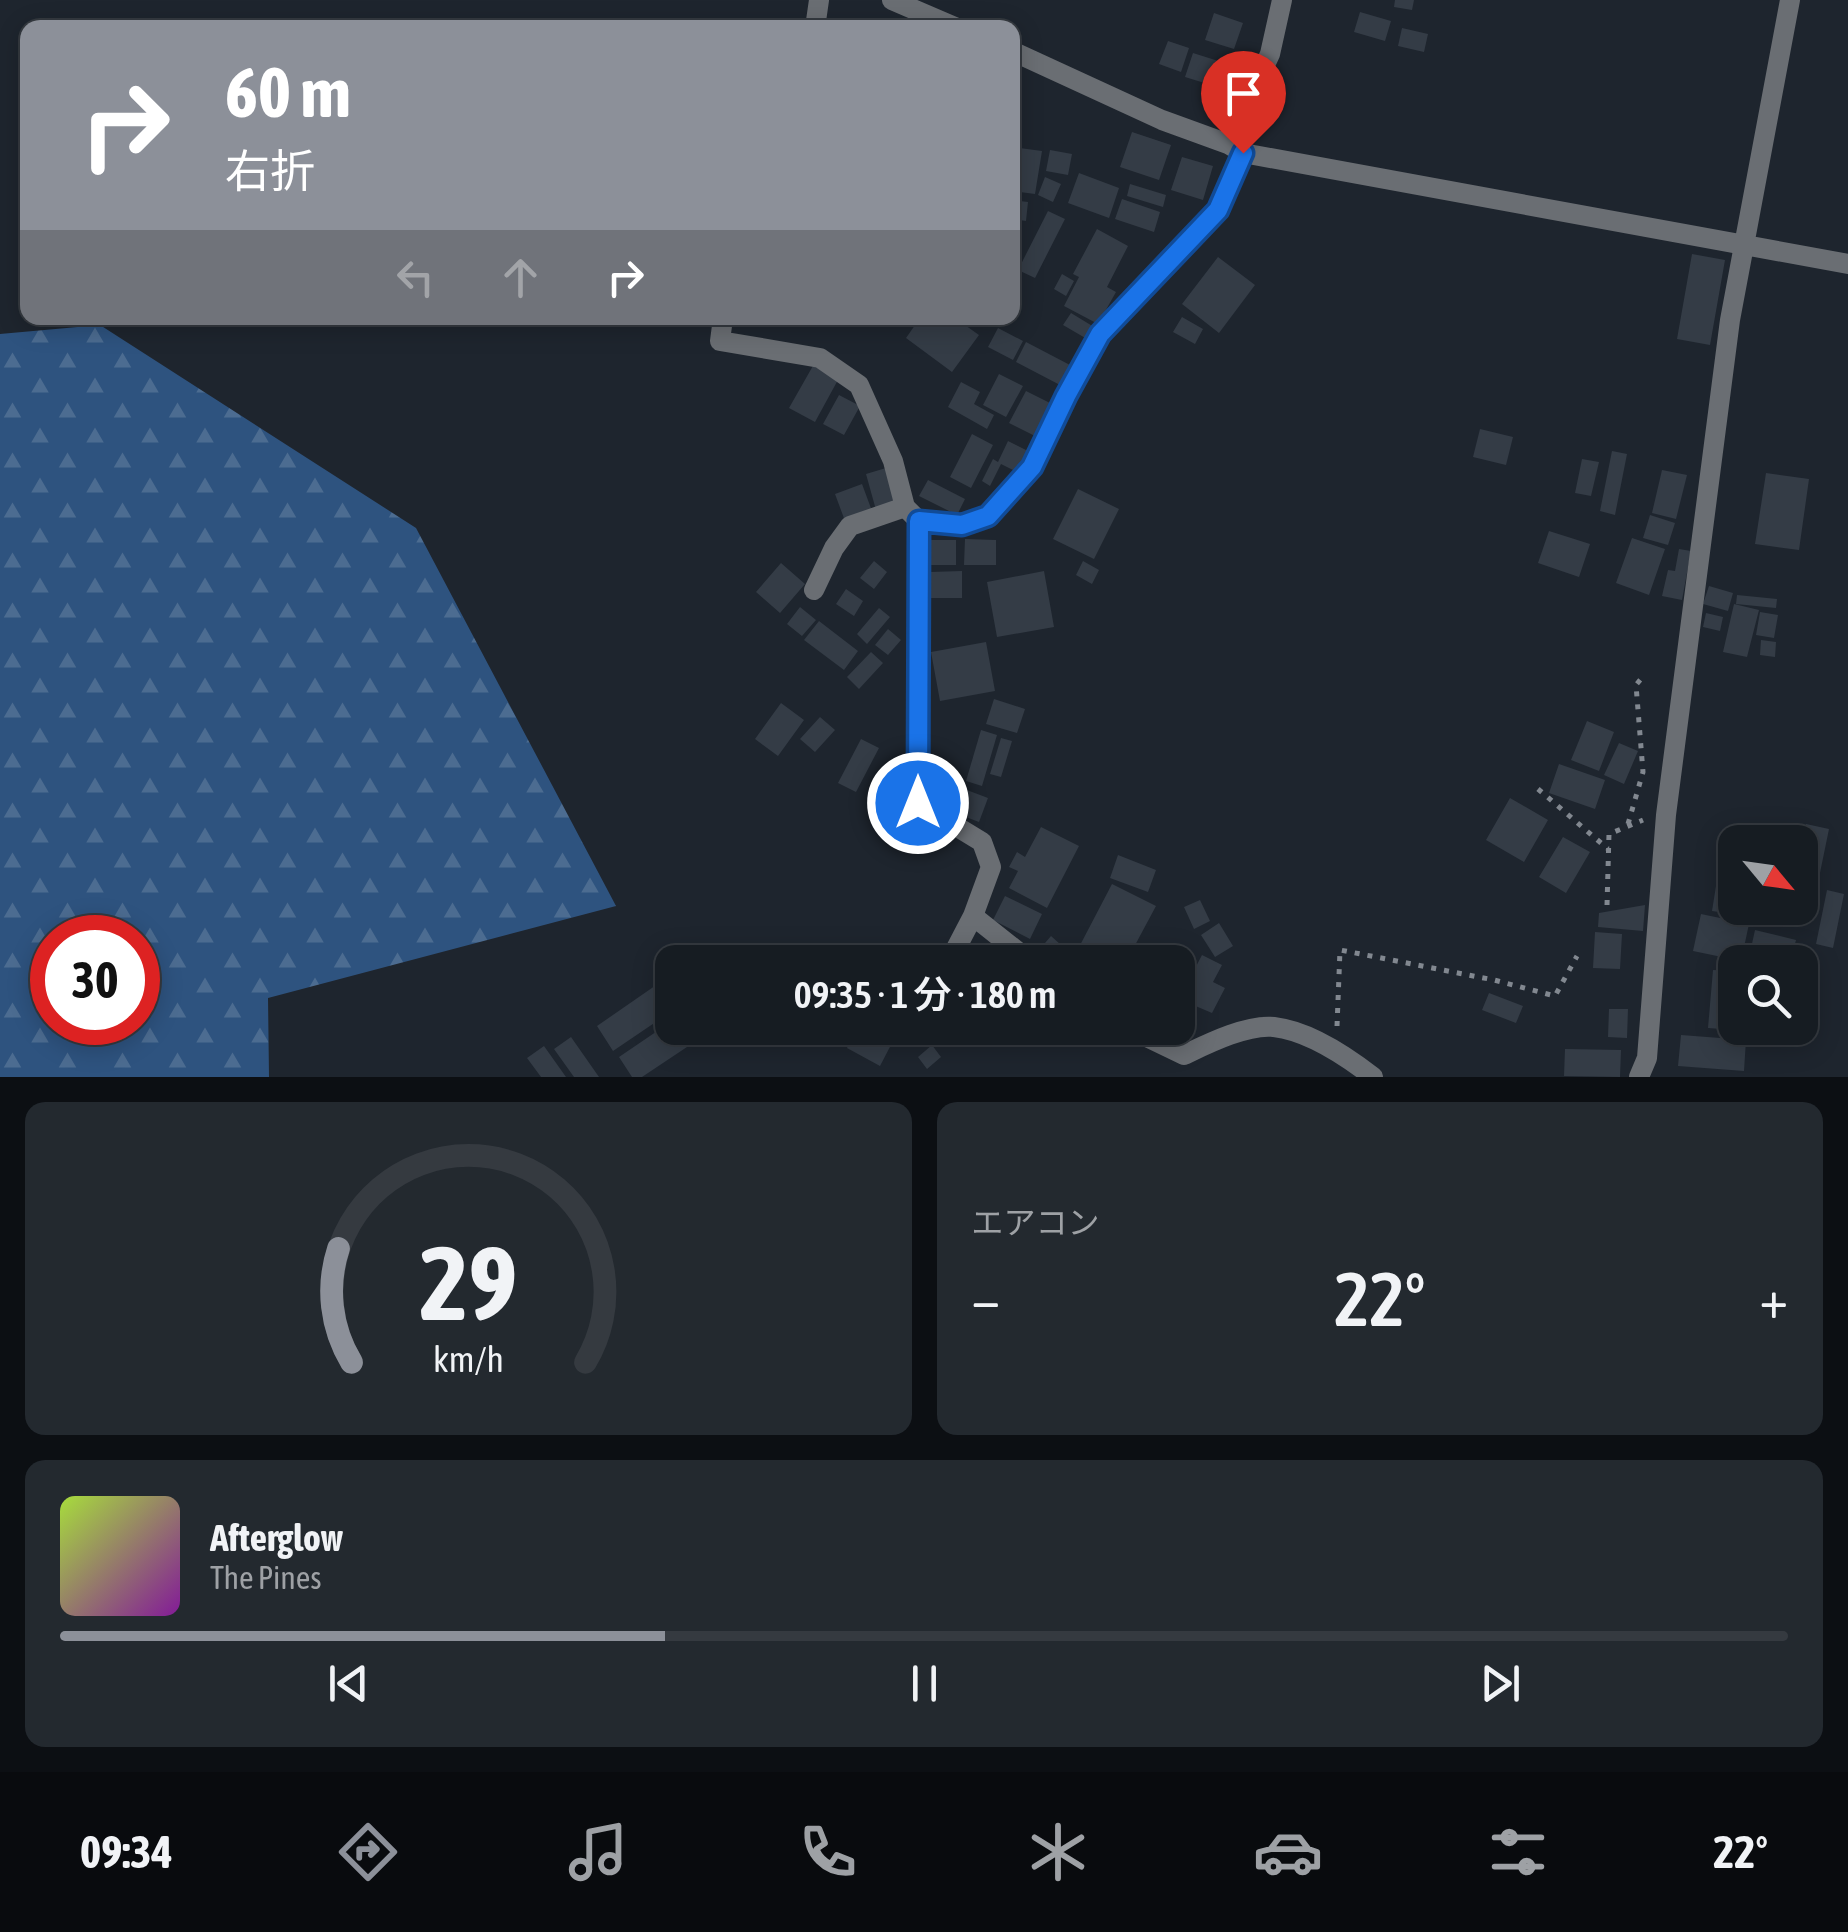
<!DOCTYPE html>
<html lang="ja">
<head>
<meta charset="utf-8">
<style>
	body { margin:0; font-family:"Asap Condensed","Noto Sans JP",sans-serif; background:#23292f; color:#f1f3f6; height:100vh; display:flex; flex-direction:column; font-size:38px; white-space:nowrap }
	* { box-sizing:border-box; margin:0 }
	p { font-size:32px; color:#9ea1a5 }
	.icon { flex:none; width:55px; height:55px; fill:none; stroke:currentColor; stroke-width:2; stroke-linecap:round; stroke-linejoin:round }
	.map { position:relative; height:1077px; overflow:hidden }
	.panel { display:flex; flex-direction:column; gap:25px; padding:25px; background:#0c0f13; flex:1 }
	.panel>* { flex:none }
	.hud { position:absolute; left:20px; top:20px; width:1000px; height:305px; border-radius:20px; box-shadow:0 5px 25px #0003,0 0 0 2px #353a40; background:#8c9099; color:#fff; overflow:hidden }
	.needle { width:65px; rotate:119deg }
	.fabs { position:absolute; left:1718px; top:825px; display:grid; gap:20px }
	.fabs a { display:grid; place-items:center; width:100px; height:100px; border-radius:20px; background:#161c22; box-shadow:0 5px 25px #0003,0 0 0 2px #353a40; font-size:50px }
	.speed { position:absolute; left:30px; top:915px; display:flex; gap:20px; font-size:50px; font-weight:700; text-align:center }
	.speed>* { display:grid; place-content:center; width:130px; height:130px; border-radius:50%; background:#161c22; box-shadow:0 5px 25px #0003,0 0 0 2px #353a40; line-height:1 }
	.speed .limit { border:15px solid #d22; background:#fff; color:#111 }
	.pin { position:absolute; display:grid; place-items:center; width:85px; height:85px; color:#fff; margin:-102px -42px; border-radius:50% 50% 50% 0; rotate:-45deg; box-shadow:0 0 10px #0007 }
	.pin .icon { rotate:45deg }
	.me { position:absolute; width:110px; margin:-55px; rotate:0deg; stroke-linejoin:round; filter:drop-shadow(0 0 8px #0008) }
	.turn { display:flex; align-items:center; gap:35px; height:210px; padding:0 40px; font-size:45px }
	.turn .icon { width:130px; height:130px; stroke-width:2.5 }
	.turn b { display:block; font-size:70px; line-height:85px }
	.lanes { display:flex; align-items:center; height:95px; padding:0 40px; background:#0003; justify-content:center; gap:50px; direction:ltr }
	.lanes .off { opacity:.35 }
	.big { font-size:75px; font-weight:600; line-height:1.1 }
	.panel .widget { flex:1; display:flex; flex-direction:column; justify-content:center; gap:15px; min-width:0; padding:0 35px; border-radius:20px; background:#23292f }
	.panel .dial { align-items:center; gap:0 }
	.dial svg { height:260px; overflow:visible; fill:none; stroke:#353a40; stroke-width:7; stroke-linecap:round; text-anchor:middle }
	.dial text { fill:#f1f3f6; stroke:none }
	.song { display:flex; align-items:center; gap:30px }
	.cover { width:120px; height:120px; border-radius:15px; background:linear-gradient(135deg,hsl(80 70% 55%),hsl(290 70% 35%)) }
	.played { height:10px; border-radius:5px; background:linear-gradient(90deg,#8c9099 35%,#353a40 35%) }
	.keys { display:flex; justify-content:space-around; direction:ltr }
	.heat { display:flex; justify-content:space-between; align-items:center; font-size:55px; direction:ltr }
	.panel .tiles { flex:1; display:grid; gap:25px; grid-template-columns:1fr 1fr }
	.widget:last-child { grid-column:span 2 }
	.trip { position:absolute; left:655px; top:945px; width:540px; height:100px; border-radius:20px; background:#161c22; box-shadow:0 5px 25px #0003,0 0 0 2px #353a40; font-weight:600; line-height:100px; text-align:center }
	.tabs { display:flex; height:160px; justify-content:space-around; align-items:center; background:#090b0e; color:#9ea1a5 }
	.tabs .icon { width:70px; height:70px }
	.tabs .active { color:#8c9099 }
	.tabs b { font-size:45px; color:#f1f3f6 }
	.map>svg:first-child { display:block }
	.forest { fill:url(#forest-firs); fill-rule:evenodd }
	.building { fill:#343c46 }
	.lines { fill:none; stroke-linecap:round; stroke-linejoin:round }
	.path { stroke:#828890; stroke-width:5; stroke-dasharray:5 8; stroke-linecap:butt }
	.minor { stroke:#6a6e73; stroke-width:20 }
	.route-casing { stroke:#114b97; stroke-width:25 }
	.route { stroke:#1a73e8; stroke-width:18 }
</style>
</head>
<body>
<div class="map">
<svg width="1848" height="1077" viewBox="0 0 1848 1077">
	<defs>
		<pattern id="forest-firs" width="22" height="20" patternUnits="userSpaceOnUse" patternTransform="scale(2.5)"><rect width="22" height="20" fill="#2e537f"/><path d="M5 1l3.5 6h-7zM16 11l3.5 6h-7z" fill="#4c6c91"/></pattern>
	</defs>
	<rect width="100%" height="100%" fill="#1e252e"/>
	<path class="forest" d="M100 325 416 528 616 906 268 998 269 1077H0V334ZM52 938H138V1022H52Z"/>
	<path class="building" d="M1395 0H1414L1412 10 1394 7Z
		M1360 12 1391 21 1385 41 1354 32Z
		M1214 13 1243 23 1234 49 1205 40Z
		M1402 28 1428 34 1424 52 1398 46Z
		M1168 41 1189 48 1181 72 1159 64Z
		M1193 53 1231 65 1224 89 1185 77Z
		M1132 132 1171 145 1159 180 1120 167Z
		M1012 147 1042 151 1035 194 1012 191Z
		M1050 150 1072 154 1068 175 1046 171Z
		M1182 157 1213 166 1203 200 1171 190Z
		M1079 173 1119 188 1109 218 1068 203Z
		M1045 177 1061 184 1053 202 1038 195Z
		M1130 184 1166 195 1163 207 1127 196Z
		M1122 199 1160 212 1154 232 1115 219Z
		M1012 200 1028 202 1026 221 1012 219Z
		M1048 211 1065 219 1035 278 1018 270Z
		M1097 229 1128 246 1107 287 1116 292 1098 324 1064 306 1079 277 1073 274Z
		M1692 254 1725 260 1710 345 1677 339Z
		M1218 257 1255 285 1219 333 1182 304Z
		M1062 274 1074 281 1066 296 1054 289Z
		M1071 313 1094 327 1087 339 1063 325Z
		M1182 317 1203 329 1195 344 1173 332Z
		M920 318H955L979 335 952 372 906 338Z
		M998 328 1023 341 1013 360 988 347Z
		M1026 342 1070 365 1060 385 1016 362Z
		M814 364 839 378 815 422 789 408Z
		M999 374 1023 386 1006 417 983 405Z
		M961 382 980 392 974 404 994 415 987 429 948 407Z
		M1026 391 1052 404 1035 436 1009 423Z
		M839 395 860 406 844 435 823 424Z
		M1480 429 1513 437 1506 465 1473 457Z
		M972 434 993 445 971 488 950 477Z
		M1008 441 1028 451 1017 472 1001 464 990 486 982 481 993 459 998 462Z
		M1612 451 1627 454 1615 515 1600 511Z
		M1582 459 1599 462 1591 496 1575 493Z
		M886 468 896 504 876 510 866 474Z
		M1662 470 1687 475 1676 519 1652 513Z
		M1766 473 1809 479 1799 550 1755 544Z
		M928 480 965 499 957 515 919 496Z
		M862 484 872 511 845 521 835 494Z
		M1078 489 1119 509 1094 559 1053 539Z
		M1650 515 1675 523 1668 545 1643 538Z
		M1549 531 1590 544 1579 577 1538 563Z
		M1632 538 1665 549 1649 595 1616 583Z
		M965 539 996 540V565H964Z
		M929 540H956V565H929Z
		M1679 549 1691 551 1682 600 1662 596 1668 570 1675 571Z
		M874 561 887 572 874 589 860 578Z
		M1083 561 1099 570 1092 584 1076 575Z
		M781 563 805 584 780 613 756 592Z
		M962 571V598H930V572Z
		M1044 571 1054 627 997 637 987 582Z
		M1709 586 1733 593 1728 611 1703 604Z
		M846 589 863 601 854 616 836 604Z
		M1737 595 1777 599 1776 608 1736 604Z
		M1734 604 1759 610 1747 657 1723 652Z
		M800 607 816 620 802 636 787 624Z
		M879 608 890 617 867 644 857 634Z
		M1760 612 1778 615 1774 638 1756 635Z
		M1706 613 1723 617 1720 631 1703 627Z
		M819 621 858 651 844 670 804 640Z
		M888 629 901 640 888 655 875 645Z
		M1761 640 1776 642 1775 657 1760 655Z
		M986 642 995 691 940 701 931 652Z
		M871 652 883 663 859 689 847 677Z
		M994 699 1025 709 1017 733 986 724Z
		M781 703 804 720 778 756 755 739Z
		M820 717 835 730 815 752 800 739Z
		M1587 721 1614 732 1599 771 1571 760Z
		M981 730 997 735 982 786 966 781Z
		M1001 738 1012 741 1001 777 990 774Z
		M861 739 879 748 856 792 838 783Z
		M1619 743 1638 751 1624 784 1604 775Z
		M1559 764 1605 780 1595 809 1549 793Z
		M885 770 904 780 891 804 872 795Z
		M943 781 988 798 979 822 934 805Z
		M1510 798 1548 820 1524 862 1486 840Z
		M1806 824 1829 829 1814 902 1800 900V852Z
		M1041 827 1079 846 1047 908 1009 888 1018 871 1009 867 1017 852 1025 857Z
		M1563 837 1590 852 1566 893 1539 877Z
		M1118 855 1156 870 1148 892 1110 878Z
		M1112 884 1156 906 1126 962H1098L1077 951Z
		M1716 886 1735 889V908H1766L1765 919 1712 911Z
		M1827 890 1844 894 1833 948 1816 944Z
		M1005 896 1042 914 1030 939 993 920Z
		M1200 900 1210 921 1194 929 1184 907Z
		M1645 905 1643 931 1598 927 1599 913Z
		M1701 914 1749 924 1741 961 1693 951Z
		M1219 923 1233 946 1215 957 1201 935Z
		M1755 930 1796 940 1790 962H1748Z
		M1595 932 1622 934 1620 969 1593 968Z
		M1051 936 1080 962H1053L1039 950Z
		M1805 953 1814 954 1819 964 1817 977 1801 974Z
		M1202 955 1222 965 1213 982 1225 988 1212 1013 1179 999Z
		M1713 970 1735 971V1030L1708 1028Z
		M662 981 672 997V1011L613 1051 597 1026Z
		M1489 993 1523 1006 1516 1023 1482 1010Z
		M1609 1009H1628L1627 1038 1608 1037Z
		M672 1021V1028H699L705 1035 642 1077H632L619 1057Z
		M857 1028 892 1043 880 1066 847 1048Z
		M1076 1028H1098L1102 1029 1094 1045 1072 1034Z
		M1681 1035 1746 1040 1744 1071 1678 1066Z
		M571 1037 599 1077H574L554 1049Z
		M932 1045 941 1057 927 1069 918 1057Z
		M544 1046 566 1077H541L527 1058Z
		M1565 1049 1621 1050 1620 1077 1564 1076Z"/>
	<g class="lines">
		<path class="path" d="M1538 789 1608 849
			M1628 824 1643 772 1636 685 1645 674
			M1607 905 1609 834 1643 820
			M1337 1026 1340 950 1494 980 1555 996 1577 956"/>
		<path class="minor" d="M892 0 957 28
			M815 28 819 0
			M1012 51 1162 120 1228 144 1243 153 1848 264
			M1228 144 1270 54 1282 0
			M723 318 720 341 820 358 859 385 893 461 905 507 919 521 962 525 988 516 1032 467 1066 396 1100 334 1218 210 1243 153
			M919 521 918 803 982 842 991 867 973 916 1031 962
			M814 590 834 548 850 526 905 507
			M830 958 847 962
			M949 962 973 916
			M1128 1028 1184 1055C1207 1044 1247 1024 1274 1027 1309 1031 1346 1056 1373 1077
			M1639 1077 1647 1058 1666 815 1730 320 1790 0"/>
	</g>
	<g class="lines">
		<defs>
			<path id="route" d="M918 803 919 521 962 525 988 516 1032 467 1066 396 1100 334 1218 210 1243 153"/>
		</defs>
		<use href="#route" class="route-casing"/>
		<use href="#route" class="route"/>
	</g>
</svg>
<div class="fabs">
<a><svg class="needle" viewBox="-14 -14 28 28"><path d="M0-13l5 13h-10z" fill="#e53935"/><path d="M0 13l5-13h-10z" fill="#9ea1a5"/></svg></a>
<a><svg class="icon" aria-label="search" viewBox="0 0 24 24"><circle cx="10" cy="10" r="6"/><path d="M15 15l6 6"/></svg></a>
</div>
<div class="speed"><div class="limit">30</div></div>
<div class="pin" style="left:1243px;top:153px;background:#d93025"><svg class="icon" aria-label="arrive" viewBox="0 0 24 24"><path d="M6 21V4h12l-3 4 3 4H6"/></svg></div>
<svg class="me" style="left:918px;top:803px" viewBox="-20 -20 40 40"><circle r="17" fill="#1a73e8" stroke="#fff" stroke-width="3"/><path d="M0-11L8 9 0 5-8 9z" fill="#fff"/></svg>
<div class="trip">09:35 · 1 分 · 180 m</div>
<div class="hud">
<div class="turn"><svg class="icon" aria-label="right" viewBox="0 0 24 24"><path d="M7 20v-9h11M14 6l5 5-5 5"/></svg><div><b>60 m</b>右折</div></div>
<div class="lanes"><svg class="icon off" aria-label="left" viewBox="0 0 24 24"><path d="M17 20v-9H6M10 6l-5 5 5 5"/></svg><svg class="icon off" aria-label="ahead" viewBox="0 0 24 24"><path d="M12 20V5M6 11l6-6 6 6"/></svg><svg class="icon" aria-label="right" viewBox="0 0 24 24"><path d="M7 20v-9h11M14 6l5 5-5 5"/></svg></div>
</div>
</div>
<section class="panel">
<div class="tiles">
<div class="widget dial"><svg viewBox="0 0 100 80">
<path d="M14 69A42 42 0 1 1 86 69"/>
<path d="M14 69A42 42 0 0 1 10 34" stroke="#8c9099"/>
<text x="50" y="56" font-size="32" font-weight="700">29</text>
<text x="50" y="72" font-size="11">km/h</text>
</svg></div>
<div class="widget"><p>エアコン</p>
<div class="heat"><a>−</a><b class="big">22°</b><a>+</a></div>
</div>
<div class="widget">
<div class="song"><i class="cover"></i><div><b>Afterglow</b><p>The Pines</p></div></div>
<div class="played"></div>
<div class="keys"><svg class="icon" aria-label="previous" viewBox="0 0 24 24"><path d="M18 5L8 12l10 7zM5 5v14"/></svg><svg class="icon" aria-label="pause" viewBox="0 0 24 24"><path d="M8 5v14M16 5v14"/></svg><svg class="icon" aria-label="next" viewBox="0 0 24 24"><path d="M6 5l10 7-10 7zM19 5v14"/></svg></div>
</div>
</div>
</section>
<nav class="tabs">
<b>09:34</b>
<svg class="icon active" aria-label="directions" viewBox="0 0 24 24"><path d="M12 3l9 9-9 9-9-9zM9 14v-3h6M13 9l2 2-2 2"/></svg>
<svg class="icon" aria-label="music" viewBox="0 0 24 24"><path d="M9 18V5l10-2v13"/><circle cx="6" cy="18" r="3"/><circle cx="16" cy="16" r="3"/></svg>
<svg class="icon" aria-label="phone" viewBox="0 0 24 24"><path d="M5 4h4l2 5-3 2q2 4 5 5l2-3 5 2v4C11 20 4 13 5 4z"/></svg>
<svg class="icon" aria-label="climate" viewBox="0 0 24 24"><path d="M12 3v18M4 7l16 10M4 17L20 7"/></svg>
<svg class="icon" aria-label="car" viewBox="0 0 24 24"><path d="M5 17H2v-5l4-1 3-4h7l3 4 3 1v5h-3M9 17h6M6 11h13"/><circle cx="7" cy="17" r="2"/><circle cx="17" cy="17" r="2"/></svg>
<svg class="icon" aria-label="filters" viewBox="0 0 24 24"><path d="M4 7h16M4 17h16"/><circle cx="9" cy="7" r="2"/><circle cx="15" cy="17" r="2"/></svg>
<b>22°</b>
</nav>
</body>
</html>
